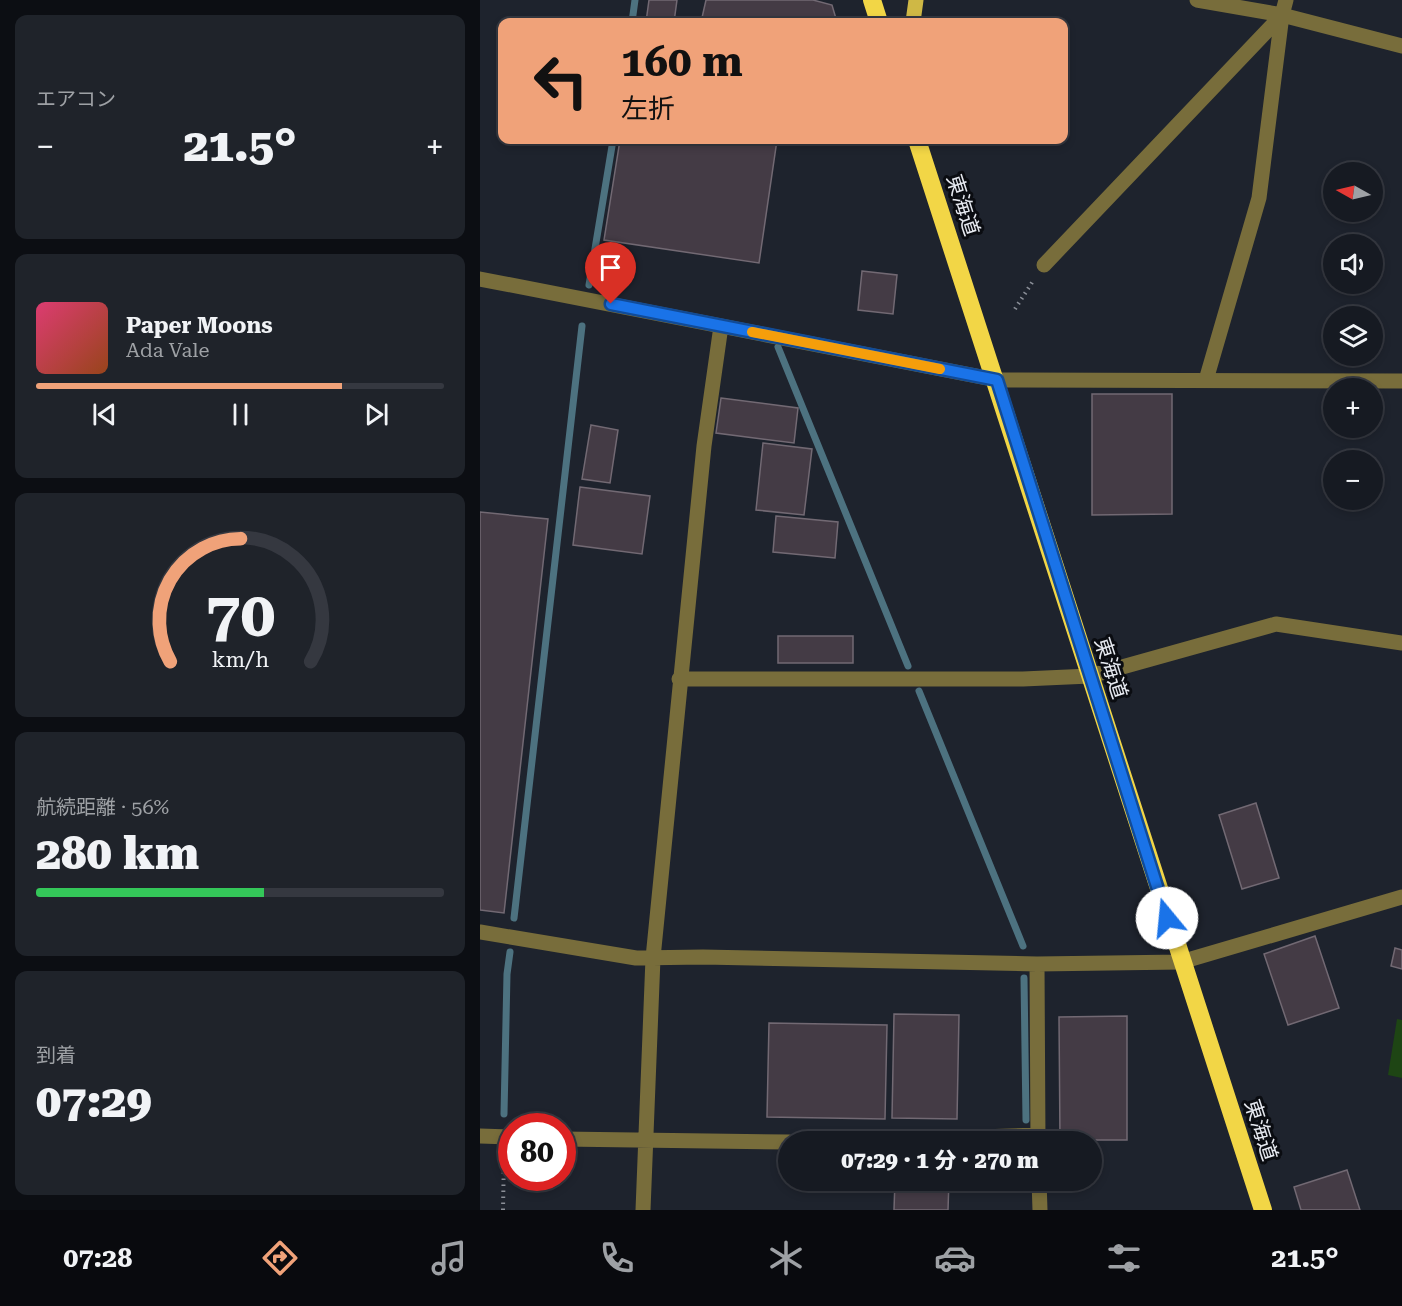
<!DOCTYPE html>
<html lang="ja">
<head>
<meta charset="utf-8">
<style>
	body { margin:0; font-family:"Roboto Serif","Noto Sans JP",serif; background:#1f232a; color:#f1f3f6; height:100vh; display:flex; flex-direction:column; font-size:22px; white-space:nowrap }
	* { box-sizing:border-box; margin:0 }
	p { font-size:20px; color:#9ea1a5 }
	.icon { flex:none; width:33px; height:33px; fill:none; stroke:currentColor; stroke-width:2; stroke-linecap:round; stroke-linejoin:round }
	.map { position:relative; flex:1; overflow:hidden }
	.panel { display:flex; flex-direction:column; gap:15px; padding:15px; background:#0c0e13; width:480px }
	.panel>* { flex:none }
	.top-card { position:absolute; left:18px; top:18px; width:570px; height:126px; border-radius:12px; box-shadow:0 3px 9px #0003,0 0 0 2px #353840; background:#f0a279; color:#111; overflow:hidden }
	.needle { width:39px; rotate:278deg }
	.fabs { position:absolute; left:843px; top:162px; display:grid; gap:12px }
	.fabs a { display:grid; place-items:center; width:60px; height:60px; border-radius:50%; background:#161a22; box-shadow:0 3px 9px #0003,0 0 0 2px #353840; font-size:30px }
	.speed { position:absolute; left:18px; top:1113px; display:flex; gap:12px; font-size:30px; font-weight:700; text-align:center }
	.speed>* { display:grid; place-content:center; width:78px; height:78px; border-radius:50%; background:#161a22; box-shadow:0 3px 9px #0003,0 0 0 2px #353840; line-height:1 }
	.speed .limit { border:9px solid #d22; background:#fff; color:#111 }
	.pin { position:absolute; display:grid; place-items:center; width:51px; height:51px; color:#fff; margin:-62px -26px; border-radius:50% 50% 50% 0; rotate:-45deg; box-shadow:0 0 6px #0007 }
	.pin .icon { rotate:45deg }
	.me { position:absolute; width:66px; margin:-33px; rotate:343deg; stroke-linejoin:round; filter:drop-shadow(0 0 4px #0008) }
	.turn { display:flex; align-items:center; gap:21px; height:126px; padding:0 24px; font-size:27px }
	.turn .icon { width:78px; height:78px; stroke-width:2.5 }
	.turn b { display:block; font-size:42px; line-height:51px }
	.big { font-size:45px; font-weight:800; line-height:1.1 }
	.panel .tile { flex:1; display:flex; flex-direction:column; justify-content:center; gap:9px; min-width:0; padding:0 21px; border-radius:12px; background:#1f232a }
	.panel .dial { align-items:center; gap:0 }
	.dial svg { height:156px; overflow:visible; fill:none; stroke:#353840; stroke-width:7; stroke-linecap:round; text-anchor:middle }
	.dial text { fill:#f1f3f6; stroke:none }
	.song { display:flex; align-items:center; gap:18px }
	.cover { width:72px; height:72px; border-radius:9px; background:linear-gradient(135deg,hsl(340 70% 55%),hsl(20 70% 35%)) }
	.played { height:6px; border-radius:3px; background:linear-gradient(90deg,#f0a279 75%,#353840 75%) }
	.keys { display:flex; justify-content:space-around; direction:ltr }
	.heat { display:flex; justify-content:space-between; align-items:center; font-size:33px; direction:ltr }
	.charge { height:9px; border-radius:4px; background:linear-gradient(90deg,#34c759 56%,#353840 0) }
	.trip { position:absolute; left:298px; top:1131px; width:324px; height:60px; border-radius:30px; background:#161a22; box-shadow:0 3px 9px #0003,0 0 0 2px #353840; font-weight:800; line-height:60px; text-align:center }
	.dock { display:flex; height:96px; justify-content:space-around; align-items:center; background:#090a0e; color:#9ea1a5 }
	.dock .icon { width:42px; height:42px }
	.dock .selected { color:#f0a279 }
	.dock b { font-size:27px; color:#f1f3f6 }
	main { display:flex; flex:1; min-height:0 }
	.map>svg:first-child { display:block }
	.green { fill:#1e4514 }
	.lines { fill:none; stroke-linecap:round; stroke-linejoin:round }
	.stream { stroke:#4d7280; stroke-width:7 }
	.building { fill:#443b45; stroke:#726973; stroke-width:1.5 }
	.path { stroke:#8b8f98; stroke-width:4; stroke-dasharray:1.5 4.5; stroke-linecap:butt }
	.minor { stroke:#786d3b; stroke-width:15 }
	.major { stroke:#cfb845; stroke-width:15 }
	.highway { stroke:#f2d646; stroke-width:18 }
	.route-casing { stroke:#114b97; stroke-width:15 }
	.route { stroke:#1a73e8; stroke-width:10 }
	.slow { stroke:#f59e0b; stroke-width:10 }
	.labels { text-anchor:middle; stroke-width:6; stroke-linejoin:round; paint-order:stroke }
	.street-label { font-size:21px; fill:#e6e9f0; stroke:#0a0c11 }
</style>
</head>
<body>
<main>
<section class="panel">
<div class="tile"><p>エアコン</p>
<div class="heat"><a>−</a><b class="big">21.5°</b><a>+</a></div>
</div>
<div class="tile">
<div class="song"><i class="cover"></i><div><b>Paper Moons</b><p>Ada Vale</p></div></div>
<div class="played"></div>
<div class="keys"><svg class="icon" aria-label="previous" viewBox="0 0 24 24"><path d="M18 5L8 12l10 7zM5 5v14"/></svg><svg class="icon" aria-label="pause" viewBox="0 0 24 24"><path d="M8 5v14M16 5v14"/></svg><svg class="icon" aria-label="next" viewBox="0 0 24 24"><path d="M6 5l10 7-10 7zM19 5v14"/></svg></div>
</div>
<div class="tile dial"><svg viewBox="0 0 100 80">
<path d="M14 69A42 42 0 1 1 86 69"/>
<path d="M14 69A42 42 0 0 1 50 6" stroke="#f0a279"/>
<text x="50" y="56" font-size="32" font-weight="700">70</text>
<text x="50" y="72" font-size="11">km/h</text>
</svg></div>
<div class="tile"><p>航続距離 · 56%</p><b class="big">280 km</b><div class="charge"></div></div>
<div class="tile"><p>到着</p><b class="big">07:29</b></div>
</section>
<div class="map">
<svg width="922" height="1210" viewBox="0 0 922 1210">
	<rect width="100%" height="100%" fill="#1e232d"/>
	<path class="green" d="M917 1019 922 1020V1078L908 1075Z"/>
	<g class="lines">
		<path class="stream" d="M152 22 155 0
			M109 285 133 140
			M298 347 428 666
			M439 691 543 946
			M34 918 102 326
			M544 978 546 1120
			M24 1114 27 974 30 952"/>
	</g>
	<path class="building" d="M169 0H197L194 22H166Z
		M226 0H333L352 5 357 22H221Z
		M140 140H297L279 263 124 240Z
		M382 271 417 275 413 314 378 310Z
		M612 394H692V514L612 515Z
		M241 398 318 408 314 443 236 433Z
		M111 425 138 430 130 483 102 479Z
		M283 443 332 449 324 515 276 510Z
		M100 487 170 496 162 554 93 545Z
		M0 512 68 519 24 913 0 910Z
		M296 516 358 522 355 558 293 552Z
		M298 636H373V663H298Z
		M776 803 799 878 762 889 739 815Z
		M835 936 859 1008 808 1025 784 954Z
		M915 948 922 950V969L911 966Z
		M414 1014 479 1015 477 1119 412 1118Z
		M647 1016V1140H580L579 1017Z
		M289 1023 407 1025 405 1119 287 1117Z
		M867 1170 880 1210H821L814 1187Z
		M415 1180H469L468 1210H414Z"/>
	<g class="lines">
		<path class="path" d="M535 309 553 281
			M23 1210 24 1155"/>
		<path class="minor" d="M717 0 802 15 922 46
			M564 265 802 15
			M0 279 517 380 922 381
			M726 380 779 198 802 15 806 0
			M199 679H543L610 676 796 624 922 643
			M0 932 156 958 223 957 557 964 701 962 922 897
			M557 964 558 1142
			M0 1136 32 1137
			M82 1139 309 1142
			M348 1142 558 1135
			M559 1180 560 1210
			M163 1210 173 958 224 446 241 326"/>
		<path class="major" d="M433 22 436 0"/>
		<path class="highway" d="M392 0 399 22
			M437 140C555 496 665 854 783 1210"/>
	</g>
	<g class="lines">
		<defs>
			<path id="route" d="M131 304 517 380 687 918"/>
		</defs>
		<use href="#route" class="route-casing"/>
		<use href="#route" class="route"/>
		<path class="slow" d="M272 332 460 369"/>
	</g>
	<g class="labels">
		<g class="street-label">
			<text transform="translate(483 205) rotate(72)" y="7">東海道</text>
			<text transform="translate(631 668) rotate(72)" y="7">東海道</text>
			<text transform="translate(781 1130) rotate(72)" y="7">東海道</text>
		</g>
	</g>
</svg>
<div class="fabs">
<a><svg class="needle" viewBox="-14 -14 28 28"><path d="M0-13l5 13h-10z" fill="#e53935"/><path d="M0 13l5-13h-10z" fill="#9ea1a5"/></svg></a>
<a><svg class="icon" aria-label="sound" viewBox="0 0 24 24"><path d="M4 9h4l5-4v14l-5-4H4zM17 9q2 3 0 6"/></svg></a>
<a><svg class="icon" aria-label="layers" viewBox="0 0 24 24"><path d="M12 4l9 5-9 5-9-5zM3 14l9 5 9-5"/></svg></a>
<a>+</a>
<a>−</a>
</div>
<div class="speed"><div class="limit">80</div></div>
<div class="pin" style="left:131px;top:304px;background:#d93025"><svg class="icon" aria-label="arrive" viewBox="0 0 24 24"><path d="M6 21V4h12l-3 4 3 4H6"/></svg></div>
<svg class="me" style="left:687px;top:918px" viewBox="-20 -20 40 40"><circle r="19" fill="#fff"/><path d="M0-13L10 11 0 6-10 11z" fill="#1a73e8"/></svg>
<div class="trip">07:29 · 1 分 · 270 m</div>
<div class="top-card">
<div class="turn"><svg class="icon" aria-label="left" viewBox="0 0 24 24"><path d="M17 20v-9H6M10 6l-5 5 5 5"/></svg><div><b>160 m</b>左折</div></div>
</div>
</div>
</main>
<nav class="dock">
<b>07:28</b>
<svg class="icon selected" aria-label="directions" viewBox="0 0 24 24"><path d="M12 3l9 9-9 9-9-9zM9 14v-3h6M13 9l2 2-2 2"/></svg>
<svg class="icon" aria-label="music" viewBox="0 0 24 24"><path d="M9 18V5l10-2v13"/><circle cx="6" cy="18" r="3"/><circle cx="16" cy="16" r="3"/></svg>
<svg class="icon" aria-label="phone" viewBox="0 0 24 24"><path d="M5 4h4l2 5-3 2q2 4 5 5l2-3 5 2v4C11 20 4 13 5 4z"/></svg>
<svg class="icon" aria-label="climate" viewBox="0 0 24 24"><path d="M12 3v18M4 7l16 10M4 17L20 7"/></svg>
<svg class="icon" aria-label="car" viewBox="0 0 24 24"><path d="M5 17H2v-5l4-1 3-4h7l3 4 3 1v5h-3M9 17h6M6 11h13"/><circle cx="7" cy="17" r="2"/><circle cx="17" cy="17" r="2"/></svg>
<svg class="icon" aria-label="filters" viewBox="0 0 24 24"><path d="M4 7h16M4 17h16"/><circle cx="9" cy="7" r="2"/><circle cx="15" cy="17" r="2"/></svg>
<b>21.5°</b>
</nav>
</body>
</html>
